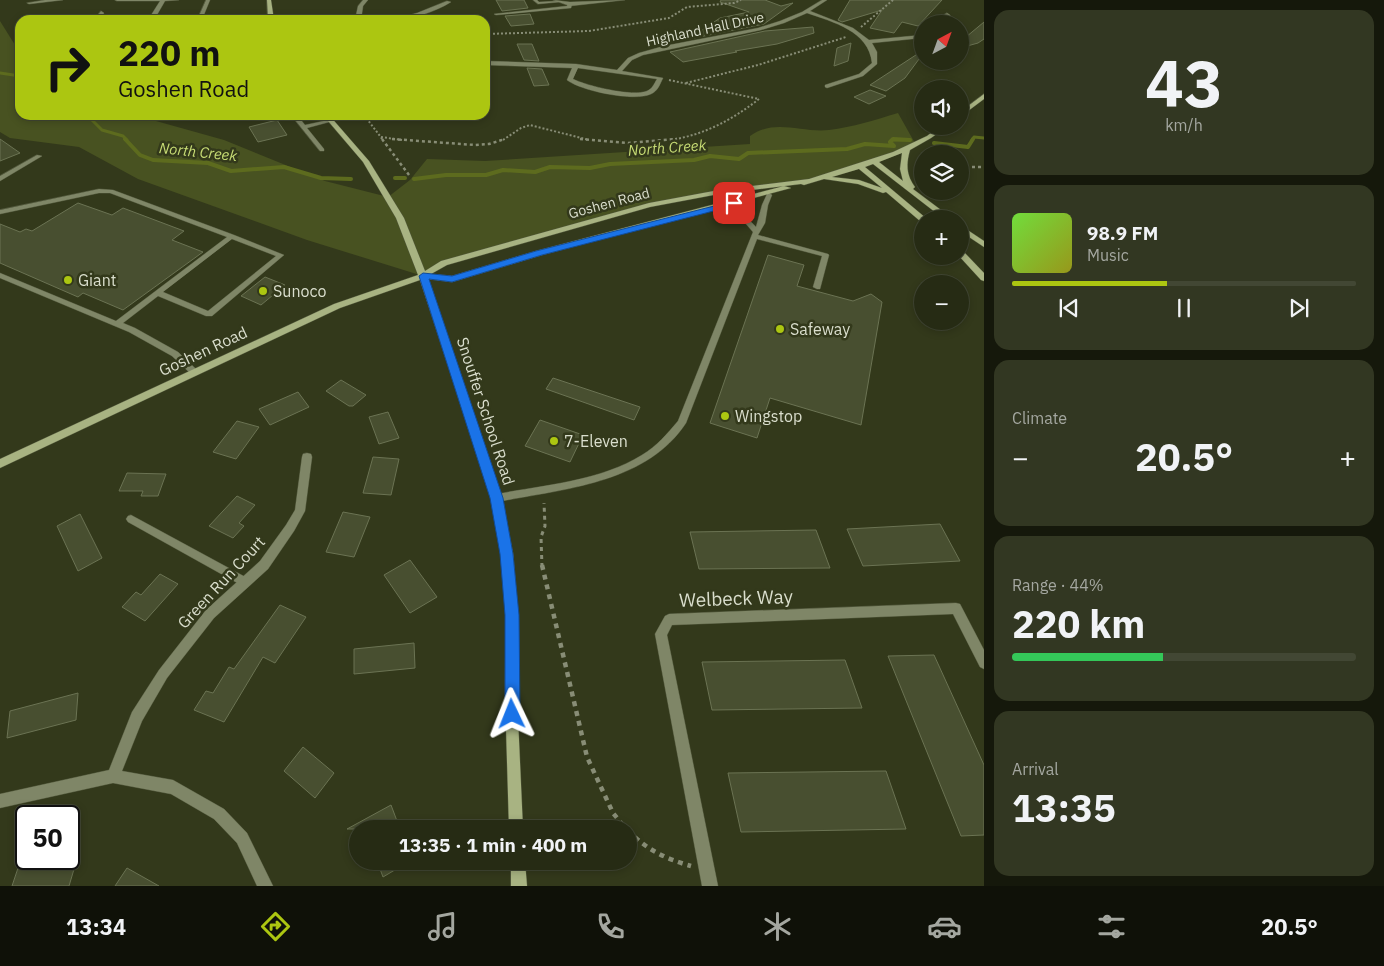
<!DOCTYPE html>
<html lang="en">
<head>
<meta charset="utf-8">
<style>
	body { margin:0; font-family:"IBM Plex Sans",sans-serif; background:#323722; color:#f1f3f6; height:100vh; display:flex; flex-direction:column; font-size:19px; white-space:nowrap }
	* { box-sizing:border-box; margin:0 }
	p { font-size:16px; color:#a4a7a0 }
	.icon { flex:none; width:28px; height:28px; fill:none; stroke:currentColor; stroke-width:2; stroke-linecap:round; stroke-linejoin:round }
	.map { position:relative; flex:1; overflow:hidden }
	.sheet { display:flex; flex-direction:column; gap:10px; padding:10px; background:#15180b; width:400px }
	.sheet>* { flex:none }
	.top-card { position:absolute; left:15px; top:15px; width:475px; height:105px; border-radius:15px; box-shadow:0 2px 8px #0003,0 0 0 1px #424734; background:#acc611; color:#111; overflow:hidden }
	.needle { width:32px; rotate:41deg }
	.tools { position:absolute; left:914px; top:15px; display:grid; gap:10px }
	.tools a { display:grid; place-items:center; width:55px; height:55px; border-radius:50%; background:#262b14; box-shadow:0 2px 8px #0003,0 0 0 1px #424734; font-size:25px }
	.speed { position:absolute; left:15px; top:805px; display:flex; gap:10px; font-size:25px; font-weight:700; text-align:center }
	.speed>* { display:grid; place-content:center; width:65px; height:65px; border-radius:50%; background:#262b14; box-shadow:0 2px 8px #0003,0 0 0 1px #424734; line-height:1 }
	.speed .limit { border:2px solid #111; border-radius:8px; background:#fff; color:#111 }
	.pin { position:absolute; display:grid; place-items:center; width:42px; height:42px; color:#fff; margin:-21px; border-radius:10px; box-shadow:0 2px 8px #0006 }
	.me { position:absolute; width:55px; margin:-28px; rotate:358deg; stroke-linejoin:round; filter:drop-shadow(0 0 4px #0008) }
	.turn { display:flex; align-items:center; gap:18px; height:105px; padding:0 20px; font-size:22px }
	.turn .icon { width:65px; height:65px; stroke-width:2.5 }
	.turn b { display:block; font-size:35px; line-height:42px }
	.big { font-size:38px; font-weight:700; line-height:1.1 }
	.sheet .widget { flex:1; display:flex; flex-direction:column; justify-content:center; gap:8px; min-width:0; padding:0 18px; border-radius:15px; background:#323722 }
	.sheet .dial { align-items:center; gap:0 }
	.dial b { font-size:65px; line-height:1 }
	.song { display:flex; align-items:center; gap:15px }
	.cover { width:60px; height:60px; border-radius:8px; background:linear-gradient(135deg,hsl(100 70% 55%),hsl(60 70% 35%)) }
	.played { height:5px; border-radius:2px; background:linear-gradient(90deg,#acc611 45%,#424734 45%) }
	.keys { display:flex; justify-content:space-around; direction:ltr }
	.heat { display:flex; justify-content:space-between; align-items:center; font-size:28px; direction:ltr }
	.charge { height:8px; border-radius:4px; background:linear-gradient(90deg,#34c759 44%,#424734 0) }
	.trip { position:absolute; left:349px; top:820px; width:288px; height:50px; border-radius:25px; background:#262b14; box-shadow:0 2px 8px #0003,0 0 0 1px #424734; font-weight:700; line-height:50px; text-align:center }
	.tabs { display:flex; height:80px; justify-content:space-around; align-items:center; background:#0f1108; color:#a4a7a0 }
	.tabs .icon { width:35px; height:35px }
	.tabs .current { color:#acc611 }
	.tabs b { font-size:22px; color:#f1f3f6 }
	main { display:flex; flex:1; min-height:0 }
	.map>svg:first-child { display:block }
	.green { fill:#485221 }
	.lines { fill:none; stroke-linecap:round; stroke-linejoin:round }
	.stream-far1 { stroke:#5d6b1e; stroke-width:3 }
	.stream { stroke:#5d6b1e; stroke-width:4 }
	.building { fill:#484f30; stroke:#6b7353 }
	.lane-casing { stroke:#51573b; stroke-width:1 }
	.street-casing { stroke:#51573b; stroke-width:1 }
	.secondary-casing { stroke:#51573b; stroke-width:1 }
	.path-far3 { stroke:#888d76; stroke-width:2; stroke-dasharray:2 2; stroke-linecap:butt }
	.path-far2 { stroke:#888d76; stroke-width:2.5; stroke-dasharray:3 3; stroke-linecap:butt }
	.path-far1 { stroke:#888d76; stroke-width:3; stroke-dasharray:4 4; stroke-linecap:butt }
	.path { stroke:#888d76; stroke-width:4.5; stroke-dasharray:5 5; stroke-linecap:butt }
	.lane { fill:#7f8667; fill-rule:evenodd }
	.street { fill:#7f8667; fill-rule:evenodd }
	.secondary { fill:#a8b382; fill-rule:evenodd }
	.route { fill:#1a73e8; stroke:#114b97 }
	.poi-dot { fill:#acc611; stroke:#33391b; stroke-width:2 }
	.labels { text-anchor:middle; stroke-width:5; stroke-linejoin:round; paint-order:stroke }
	.far-street-label { font-size:14px; fill:#dadecd; stroke:#33391b }
	.far-water-label { font-size:15px; font-style:italic; fill:#c6db74; stroke:#33391b }
	.poi-label { font-size:16px; fill:#dadecd; stroke:#33391b; text-anchor:start }
	.street-label { font-size:16px; fill:#dadecd; stroke:#33391b }
	.near-street-label { font-size:19px; fill:#dadecd; stroke:#33391b }
</style>
</head>
<body>
<main>
<div class="map">
<svg width="984" height="886" viewBox="0 0 984 886">
	<rect width="100%" height="100%" fill="#33391b"/>
	<path class="green" d="M0 21 20 53V115H152L156 121 224 140 325 181 388 197 410 180 427 159 485 161 750 144V136C775 118 801 133 829 130 853 127 875 120 898 113L916 145 821 178 719 192 649 205 444 263 423 276 307 240 138 179 79 147 10 138 0 132Z"/>
	<g class="lines">
		<path class="stream-far1" d="M0 73 20 76
			M87 115 102 130 123 136 127 140
			M892 140H910
			M972 140 974 137 984 138"/>
		<path class="stream" d="M125 139 140 155 153 160 208 163 231 171 284 167 321 178 351 179
			M934 143 968 147 973 139
			M395 178H405
			M414 179 446 175H486L503 170 535 172 550 167 590 168 610 164 694 160 710 156 739 159 748 153 847 149 865 144 894 146 890 142 893 139 910 140"/>
	</g>
	<path class="building" d="M496 0H524L528 8 502 11Z
		M721 0H765L781 6 793 3 764 24 689 39 720 18 749 12 720 2Z
		M850 0H942L918 26 902 22 894 33 870 28 882 10 842 22 838 20Z
		M530 14 534 24 511 26 505 16Z
		M984 22V39L978 43 960 48V42Z
		M813 27 814 33 777 44 735 51 737 52 683 62 670 52 765 31Z
		M851 43 848 61 834 66 837 48Z
		M517 44H532L539 61 524 60Z
		M922 51V55L905 78 886 91 870 85Z
		M527 68 542 69 549 85 534 86Z
		M870 90 886 96 869 104 854 97Z
		M277 120 287 135 258 142 249 127Z
		M0 139 20 153 0 161Z
		M78 203 112 215 123 208 184 231 172 240 203 252 123 310 83 293 78 297 0 263V224L20 232 26 229 32 231Z
		M768 255 804 265 797 286 853 301 871 294 882 302 861 425 770 398 757 438 710 423Z
		M265 277 285 285 261 305 241 296Z
		M553 378 640 407 634 420 546 389Z
		M341 380 366 395 353 406H349L326 391Z
		M298 392 309 407 270 425 259 409Z
		M388 412 399 438 379 444 369 417Z
		M540 420 583 435 570 462 525 446Z
		M237 421 259 427 236 459 213 452Z
		M373 457 399 459 391 495 363 493Z
		M127 473 166 474 158 496H141L143 491H119Z
		M237 496 255 505 239 523 244 526 233 538 209 526Z
		M343 512 370 517 354 557 326 552Z
		M80 514 102 558 78 571 57 526Z
		M940 524 960 561 863 566 847 529Z
		M816 530 830 568 699 569 690 532Z
		M410 560 437 597 410 613 384 575Z
		M160 574 178 584 145 621 122 607 136 592 141 595Z
		M280 605 306 617 275 663 263 657 224 722 194 710 206 691 213 693 229 667 234 669Z
		M414 643 415 668 354 674V649Z
		M934 655 984 765V835L961 836 888 656Z
		M845 660 862 708 712 710 702 662Z
		M78 693 76 720 7 738 10 711Z
		M303 747 334 773 315 798 284 771Z
		M886 771 906 829 741 832 728 773Z
		M391 805 400 829H347Z
		M21 859H77L69 886H12Z
		M377 861H410L383 877Z
		M127 868 159 886H115Z"/>
	<g class="lines">
		<defs>
			<path id="lane" d="M533 0H537L539 2 558 1 560 2 538 4Z
				M568 3 572 4 571 8 496 15 494 14 567 6Z
				M291 115H297L305 125 333 119V121L307 128 324 149V151H320Z
				M99 189 113 190 234 235 284 255 212 316H206L158 296 123 323 135 328 178 352 197 370 198 372 197 374H191L172 356 129 332 0 278V273L116 321 227 237 110 193H99L0 214V210ZM232 239 276 256 208 311 163 292Z
				M769 193 772 195 768 205 765 223 758 235 828 254 829 255 820 289H817L813 287 822 256 757 239 686 423C646 484 562 489 497 502L494 501 492 498 494 495 497 494C545 485 600 481 642 455 657 446 667 434 678 421L753 232 746 224 736 217 712 208 715 206C731 209 745 214 756 227L762 205 767 194Z
				M131 515 249 579 250 582 249 585 245 587 241 585 128 522 126 519 128 516Z"/>
			<path id="street" d="M45 0H63L29 4 27 3Z
				M115 0H179L165 1 154 20H148L160 1H117Z
				M206 0H210L203 17 198 18Z
				M363 0H368L363 6 361 20H355L358 6Z
				M553 0 570 2 625 0 570 6Z
				M822 0H827L810 11 853 28 869 40 922 35V38L872 43 877 52V64L863 76 827 88 825 87V85L859 74 872 63C869 31 833 22 807 13L784 23 761 30 643 55 632 60 622 71 663 78C660 84 658 91 651 94 635 102 581 91 567 80L572 68 485 65V61L576 64 617 70 628 58 639 53 664 46 758 28 780 21 802 12ZM578 68 657 79C654 84 652 89 647 91 633 97 587 86 573 79Z
				M447 1 451 2C435 12 411 20 391 20L417 13Z
				M101 11 104 13 100 20H94Z
				M947 13 950 15 953 24H947L944 15Z
				M37 155 42 156 0 181V176Z
				M307 453 311 454 312 457 305 511 294 531 268 569 214 618 167 678 142 721 122 771 173 780 224 809 247 833 273 886H257L237 843 214 819 171 794 113 783 0 808V794L109 770 132 712 159 670 206 610 260 561 286 525 295 510 302 457 303 454Z
				M956 603 960 604 984 650V669L980 667 953 614 672 625 667 635 718 886H702L655 634 665 616 669 614Z"/>
			<path id="secondary" d="M267 0H271L274 20H268Z
				M984 94V99L960 117V112Z
				M323 115H329L369 161 404 218 425 271 441 261 649 203 719 190 809 179 893 152 927 136 940 126H948L931 138 910 150C906 164 906 175 915 187L913 189 953 219H944L873 164 865 167 927 219 920 221 886 192 883 193 858 184 824 179 804 185 801 184 719 194 650 207 447 265 431 274 452 276 536 251 784 186 791 188 542 255 452 282 428 279 502 498 513 554 518 615 517 695 523 829H509L505 695 506 615 501 554 492 498 420 280 340 308 0 468V459L334 304 418 275 396 218 363 162ZM902 153 900 169 903 181 879 162ZM859 169 882 188 859 180 832 177Z
				M960 225 984 241V247L960 231Z
				M960 251H963L984 273V281L981 280 959 256H960Z
				M511 861H525L527 886H511Z"/>
		</defs>
		<use href="#lane" class="lane-casing"/>
		<use href="#street" class="street-casing"/>
		<use href="#secondary" class="secondary-casing"/>
		<path class="path-far3" d="M861 27 893 0
			M485 34 589 31 669 18 687 7 734 3 741 0
			M669 80 759 99C732 120 704 135 670 140
			M686 83 758 65 846 37
			M364 115 383 140
			M381 137 402 140
			M503 140 521 128 530 125 589 140"/>
		<path class="path-far2" d="M382 139 409 175
			M392 139 475 145 489 144 505 139
			M580 139 628 143 677 139
			M960 167H984"/>
		<path class="path-far1" d="M542 567 541 537 545 526 544 503"/>
		<path class="path" d="M542 565 587 757 613 813 626 829
			M628 830C645 849 666 859 691 866"/>
		<use href="#lane" class="lane"/>
		<use href="#street" class="street"/>
		<use href="#secondary" class="secondary"/>
	</g>
	<path class="route" d="M734 201 738 203 737 205 542 255 452 282 429 279 503 498 513 554 519 615 520 714 517 720 512 722 507 720 505 714V615L500 554 490 498 419 276 423 273 452 276 536 251Z"/>
	<g class="poi-dot">
		<circle cx="68" cy="280" r="5"/>
		<circle cx="263" cy="291" r="5"/>
		<circle cx="780" cy="329" r="5"/>
		<circle cx="725" cy="416" r="5"/>
		<circle cx="554" cy="441" r="5"/>
	</g>
	<g class="labels">
		<g class="far-street-label">
			<text transform="translate(705 29) rotate(-12)" y="5">Highland Hall Drive</text>
			<text transform="translate(609 203) rotate(-15)" y="5">Goshen Road</text>
		</g>
		<g class="far-water-label">
			<text transform="translate(667 148) rotate(-4)" y="5">North Creek</text>
			<text transform="translate(198 152) rotate(6)" y="5">North Creek</text>
		</g>
		<g class="poi-label">
			<text x="78" y="286">Giant</text>
			<text x="273" y="297">Sunoco</text>
			<text x="790" y="335">Safeway</text>
			<text x="735" y="422">Wingstop</text>
			<text x="564" y="447">7-Eleven</text>
		</g>
		<g class="street-label">
			<text transform="translate(203 351) rotate(-25)" y="6">Goshen Road</text>
			<text transform="translate(486 411) rotate(72)" y="6">Snouffer School Road</text>
			<text transform="translate(221 582) rotate(-47)" y="6">Green Run Court</text>
		</g>
		<g class="near-street-label">
			<text transform="translate(736 598) rotate(-2)" y="7">Welbeck Way</text>
		</g>
	</g>
</svg>
<div class="tools">
<a><svg class="needle" viewBox="-14 -14 28 28"><path d="M0-13l5 13h-10z" fill="#e53935"/><path d="M0 13l5-13h-10z" fill="#a4a7a0"/></svg></a>
<a><svg class="icon" aria-label="sound" viewBox="0 0 24 24"><path d="M4 9h4l5-4v14l-5-4H4zM17 9q2 3 0 6"/></svg></a>
<a><svg class="icon" aria-label="layers" viewBox="0 0 24 24"><path d="M12 4l9 5-9 5-9-5zM3 14l9 5 9-5"/></svg></a>
<a>+</a>
<a>−</a>
</div>
<div class="speed"><div class="limit">50</div></div>
<div class="pin" style="left:734px;top:203px;background:#d93025"><svg class="icon" aria-label="arrive" viewBox="0 0 24 24"><path d="M6 21V4h12l-3 4 3 4H6"/></svg></div>
<svg class="me" style="left:512px;top:714px" viewBox="-20 -20 40 40"><path d="M0-17L14 15 0 8-14 15z" fill="#1a73e8" stroke="#fff" stroke-width="4"/></svg>
<div class="trip">13:35 · 1 min · 400 m</div>
<div class="top-card">
<div class="turn"><svg class="icon" aria-label="right" viewBox="0 0 24 24"><path d="M7 20v-9h11M14 6l5 5-5 5"/></svg><div><b>220 m</b>Goshen Road</div></div>
</div>
</div>
<section class="sheet">
<div class="widget dial"><b>43</b><p>km/h</p></div>
<div class="widget">
<div class="song"><i class="cover"></i><div><b>98.9 FM</b><p>Music</p></div></div>
<div class="played"></div>
<div class="keys"><svg class="icon" aria-label="previous" viewBox="0 0 24 24"><path d="M18 5L8 12l10 7zM5 5v14"/></svg><svg class="icon" aria-label="pause" viewBox="0 0 24 24"><path d="M8 5v14M16 5v14"/></svg><svg class="icon" aria-label="next" viewBox="0 0 24 24"><path d="M6 5l10 7-10 7zM19 5v14"/></svg></div>
</div>
<div class="widget"><p>Climate</p>
<div class="heat"><a>−</a><b class="big">20.5°</b><a>+</a></div>
</div>
<div class="widget"><p>Range · 44%</p><b class="big">220 km</b><div class="charge"></div></div>
<div class="widget"><p>Arrival</p><b class="big">13:35</b></div>
</section>
</main>
<nav class="tabs">
<b>13:34</b>
<svg class="icon current" aria-label="directions" viewBox="0 0 24 24"><path d="M12 3l9 9-9 9-9-9zM9 14v-3h6M13 9l2 2-2 2"/></svg>
<svg class="icon" aria-label="music" viewBox="0 0 24 24"><path d="M9 18V5l10-2v13"/><circle cx="6" cy="18" r="3"/><circle cx="16" cy="16" r="3"/></svg>
<svg class="icon" aria-label="phone" viewBox="0 0 24 24"><path d="M5 4h4l2 5-3 2q2 4 5 5l2-3 5 2v4C11 20 4 13 5 4z"/></svg>
<svg class="icon" aria-label="climate" viewBox="0 0 24 24"><path d="M12 3v18M4 7l16 10M4 17L20 7"/></svg>
<svg class="icon" aria-label="car" viewBox="0 0 24 24"><path d="M5 17H2v-5l4-1 3-4h7l3 4 3 1v5h-3M9 17h6M6 11h13"/><circle cx="7" cy="17" r="2"/><circle cx="17" cy="17" r="2"/></svg>
<svg class="icon" aria-label="filters" viewBox="0 0 24 24"><path d="M4 7h16M4 17h16"/><circle cx="9" cy="7" r="2"/><circle cx="15" cy="17" r="2"/></svg>
<b>20.5°</b>
</nav>
</body>
</html>
